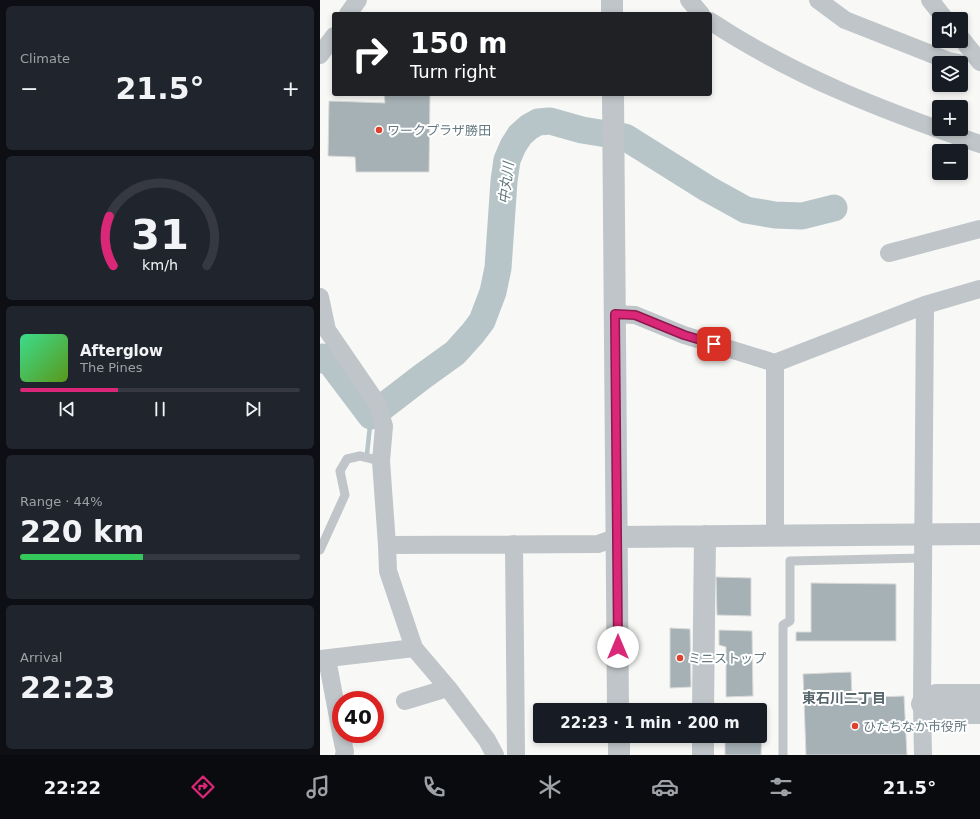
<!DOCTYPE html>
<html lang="en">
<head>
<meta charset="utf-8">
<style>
	body { margin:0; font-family:"DejaVu Sans","Noto Sans JP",sans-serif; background:#20242c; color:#f1f3f6; height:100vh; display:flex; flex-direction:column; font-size:15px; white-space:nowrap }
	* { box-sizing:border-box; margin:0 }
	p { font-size:13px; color:#9ea1a6 }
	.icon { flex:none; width:22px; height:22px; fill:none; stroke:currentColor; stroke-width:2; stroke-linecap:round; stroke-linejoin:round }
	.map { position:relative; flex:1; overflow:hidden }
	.side { display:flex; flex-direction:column; gap:6px; padding:6px; background:#0d0f14; width:320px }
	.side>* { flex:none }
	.banner { position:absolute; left:12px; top:12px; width:380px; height:84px; border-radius:4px; box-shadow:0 2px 6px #0003; background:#202124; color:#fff; overflow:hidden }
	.buttons { position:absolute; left:612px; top:12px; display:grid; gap:8px }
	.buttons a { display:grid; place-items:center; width:36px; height:36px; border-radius:4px; background:#171b24; box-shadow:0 2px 6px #0003; font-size:20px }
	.speed { position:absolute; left:12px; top:691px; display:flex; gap:8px; font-size:20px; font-weight:700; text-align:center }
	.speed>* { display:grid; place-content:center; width:52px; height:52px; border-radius:50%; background:#171b24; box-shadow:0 2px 6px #0003; line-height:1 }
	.speed .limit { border:6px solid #d22; background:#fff; color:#111 }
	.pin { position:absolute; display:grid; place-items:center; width:34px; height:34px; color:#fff; margin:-17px; border-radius:8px; box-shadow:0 2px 6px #0006 }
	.me { position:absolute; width:44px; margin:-22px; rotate:0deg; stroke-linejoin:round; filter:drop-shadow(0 0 3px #0008) }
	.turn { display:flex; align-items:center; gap:14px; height:84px; padding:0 12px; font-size:18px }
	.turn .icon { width:52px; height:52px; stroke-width:2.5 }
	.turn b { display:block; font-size:28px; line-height:34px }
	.big { font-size:30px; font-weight:700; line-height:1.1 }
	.side .widget { flex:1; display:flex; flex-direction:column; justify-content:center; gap:6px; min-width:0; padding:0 14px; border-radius:6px; background:#20242c }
	.side .dial { align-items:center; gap:0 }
	.dial svg { height:104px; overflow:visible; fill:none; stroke:#363941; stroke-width:7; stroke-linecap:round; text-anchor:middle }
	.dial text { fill:#f1f3f6; stroke:none }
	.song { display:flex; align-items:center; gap:12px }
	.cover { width:48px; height:48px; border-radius:6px; background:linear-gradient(135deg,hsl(150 70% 55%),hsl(90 70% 35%)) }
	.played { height:4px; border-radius:2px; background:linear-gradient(90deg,#db2777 35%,#363941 35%) }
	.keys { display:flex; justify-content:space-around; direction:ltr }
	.heat { display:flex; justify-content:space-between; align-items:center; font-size:22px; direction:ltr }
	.charge { height:6px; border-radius:3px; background:linear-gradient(90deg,#34c759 44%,#363941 0) }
	.trip { position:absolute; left:213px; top:703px; width:234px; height:40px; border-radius:4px; background:#171b24; box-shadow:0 2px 6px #0003; font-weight:700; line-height:40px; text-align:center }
	.tabs { display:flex; height:64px; justify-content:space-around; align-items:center; background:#090b0e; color:#9ea1a6 }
	.tabs .icon { width:28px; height:28px }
	.tabs .current { color:#db2777 }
	.tabs b { font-size:18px; color:#f1f3f6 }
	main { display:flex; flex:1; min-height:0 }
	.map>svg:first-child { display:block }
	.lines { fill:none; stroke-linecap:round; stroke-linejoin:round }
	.stream { stroke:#b7c5c8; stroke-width:4.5 }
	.river { stroke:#b7c5c8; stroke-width:27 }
	.building { fill:#a6b1b5; stroke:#dadad8 }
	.service { stroke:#bfc5c8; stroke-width:9 }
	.minor { stroke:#bfc5c8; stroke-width:18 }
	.tertiary { stroke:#bfc5c8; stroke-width:22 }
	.route-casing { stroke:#8e194d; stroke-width:10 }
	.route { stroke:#db2777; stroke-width:7 }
	.poi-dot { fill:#df412f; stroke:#fff; stroke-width:1.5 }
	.labels { text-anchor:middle; stroke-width:4; stroke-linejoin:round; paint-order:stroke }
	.poi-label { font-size:13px; fill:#647880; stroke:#fff; text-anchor:start }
	.water-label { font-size:14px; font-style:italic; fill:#5f767a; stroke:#fff }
	.neighbourhood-label { font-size:14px; font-weight:bold; fill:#56656b; stroke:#fff }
</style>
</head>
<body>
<main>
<section class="side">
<div class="widget"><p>Climate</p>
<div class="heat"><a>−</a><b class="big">21.5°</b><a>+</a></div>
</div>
<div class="widget dial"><svg viewBox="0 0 100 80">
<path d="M14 69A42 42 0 1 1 86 69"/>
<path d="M14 69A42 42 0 0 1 11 31" stroke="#db2777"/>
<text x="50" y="56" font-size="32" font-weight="700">31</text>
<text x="50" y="72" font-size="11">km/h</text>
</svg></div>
<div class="widget">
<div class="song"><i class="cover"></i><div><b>Afterglow</b><p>The Pines</p></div></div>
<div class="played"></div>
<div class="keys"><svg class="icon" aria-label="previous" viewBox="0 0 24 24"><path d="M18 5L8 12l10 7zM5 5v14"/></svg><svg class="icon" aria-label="pause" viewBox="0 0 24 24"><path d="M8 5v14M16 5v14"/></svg><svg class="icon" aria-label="next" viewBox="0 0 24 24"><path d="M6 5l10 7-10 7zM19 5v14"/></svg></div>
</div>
<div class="widget"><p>Range · 44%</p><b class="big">220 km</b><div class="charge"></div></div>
<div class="widget"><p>Arrival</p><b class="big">22:23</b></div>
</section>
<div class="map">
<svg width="660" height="755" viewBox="0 0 660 755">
	<rect width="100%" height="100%" fill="#f8f8f6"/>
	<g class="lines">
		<path class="stream" d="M47 454 51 416"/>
		<path class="river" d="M0 360 2 357 11 363 51 416 103 376 135 353 153 333 162 321 173 292 178 268 184 181 187 160 193 146 200 135 209 127 218 122 230 121 262 130 305 137 388 189 426 210 455 215 482 216 514 208"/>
	</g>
	<path class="building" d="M64 94H110L109 172H36L35 157 8 156 9 101 65 103Z
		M396 577 431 578V616L397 615Z
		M491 583 576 584V641H476V632H491Z
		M350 628 370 629 371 687 350 688Z
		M399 630 432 631 433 696 406 697V647L399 645Z
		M531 672 532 698 584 696 587 755H486L483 674Z
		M440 734H442L441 755H405V736H440Z"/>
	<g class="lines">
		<path class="service" d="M0 550 25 495 20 471 27 459 40 456 61 461
			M463 755V625L470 621V561L603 558"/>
		<path class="minor" d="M369 0 381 14
			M498 0 525 20 629 61 639 63
			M610 0 625 19
			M28 14 38 0
			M390 21C475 77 564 111 660 144
			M641 38 660 62
			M0 55 14 36
			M569 253 660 229
			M0 297 7 330 57 403 64 426 61 461 67 545 68 571 94 648 128 688 167 740 175 755
			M295 314 315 315 364 335 455 363 605 305 660 289
			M455 363V536
			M194 544 196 755
			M67 545 278 544 298 537
			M0 659 94 648
			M7 659 21 733
			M85 701 128 688
			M21 734 25 752 24 755
			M603 755 602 704 605 305"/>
		<path class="tertiary" d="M292 0V14
			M293 94 298 710
			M298 537 660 534
			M660 695H616L602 704 616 713H660
			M383 710 385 536
			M299 736V755
			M383 736V755"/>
	</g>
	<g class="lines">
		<defs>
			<path id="route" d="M298 647 295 314 315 315 364 335 394 344"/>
		</defs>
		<use href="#route" class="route-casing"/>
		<use href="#route" class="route"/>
	</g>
	<g class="poi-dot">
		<circle cx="59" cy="130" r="4"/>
		<circle cx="360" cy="658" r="4"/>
		<circle cx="535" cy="726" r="4"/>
	</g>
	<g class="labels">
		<g class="poi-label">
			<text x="67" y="135">ワークプラザ勝田</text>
			<text x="368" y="663">ミニストップ</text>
			<text x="543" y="731">ひたちなか市役所</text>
		</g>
		<g class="water-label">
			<text transform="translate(186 183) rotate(-83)" y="5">中丸川</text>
		</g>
		<g class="neighbourhood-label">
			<text x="524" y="703">東石川二丁目</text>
		</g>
	</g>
</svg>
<div class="buttons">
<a><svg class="icon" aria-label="sound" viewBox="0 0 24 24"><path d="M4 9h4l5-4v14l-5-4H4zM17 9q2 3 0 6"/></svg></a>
<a><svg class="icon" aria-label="layers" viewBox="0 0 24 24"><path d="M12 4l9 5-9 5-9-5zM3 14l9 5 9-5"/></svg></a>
<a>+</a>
<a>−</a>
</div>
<div class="speed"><div class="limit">40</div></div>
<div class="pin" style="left:394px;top:344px;background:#d93025"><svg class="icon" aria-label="arrive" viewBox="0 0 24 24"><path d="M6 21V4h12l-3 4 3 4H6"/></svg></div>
<svg class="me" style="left:298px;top:647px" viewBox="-20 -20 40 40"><circle r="19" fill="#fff"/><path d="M0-13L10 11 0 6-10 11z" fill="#db2777"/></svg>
<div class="trip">22:23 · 1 min · 200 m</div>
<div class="banner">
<div class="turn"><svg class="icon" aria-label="right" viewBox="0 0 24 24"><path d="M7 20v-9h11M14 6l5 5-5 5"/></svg><div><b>150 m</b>Turn right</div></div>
</div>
</div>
</main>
<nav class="tabs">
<b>22:22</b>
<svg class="icon current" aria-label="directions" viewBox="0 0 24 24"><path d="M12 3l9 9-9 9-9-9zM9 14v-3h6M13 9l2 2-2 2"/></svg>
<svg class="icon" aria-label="music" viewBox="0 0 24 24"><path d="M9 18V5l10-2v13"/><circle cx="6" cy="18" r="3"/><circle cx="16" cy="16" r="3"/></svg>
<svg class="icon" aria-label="phone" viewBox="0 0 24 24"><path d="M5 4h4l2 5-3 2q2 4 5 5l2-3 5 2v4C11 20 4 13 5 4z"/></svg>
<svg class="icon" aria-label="climate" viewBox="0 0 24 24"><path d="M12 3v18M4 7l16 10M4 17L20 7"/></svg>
<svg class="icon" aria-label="car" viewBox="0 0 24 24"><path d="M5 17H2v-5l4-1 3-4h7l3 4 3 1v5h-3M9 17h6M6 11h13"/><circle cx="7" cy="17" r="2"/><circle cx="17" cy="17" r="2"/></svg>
<svg class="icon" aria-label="filters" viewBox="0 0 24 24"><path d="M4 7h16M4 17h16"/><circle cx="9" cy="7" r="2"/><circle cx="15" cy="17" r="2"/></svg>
<b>21.5°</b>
</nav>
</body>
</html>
